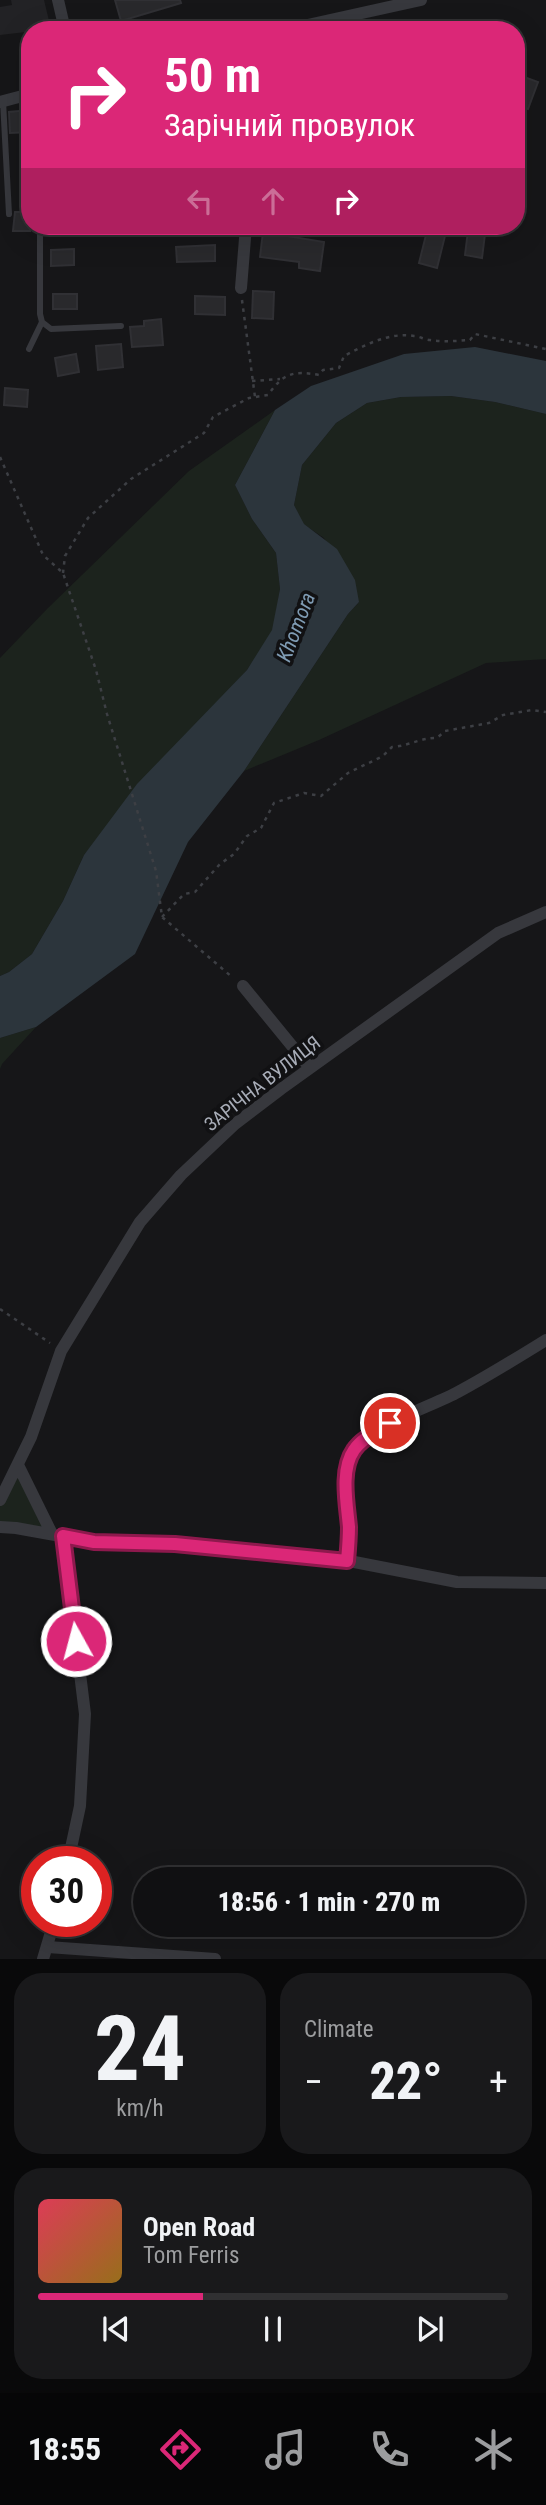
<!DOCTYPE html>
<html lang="en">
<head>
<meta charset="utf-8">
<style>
	body { margin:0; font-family:"Roboto Condensed",sans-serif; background:#19191b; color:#f1f3f6; height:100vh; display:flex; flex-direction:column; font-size:26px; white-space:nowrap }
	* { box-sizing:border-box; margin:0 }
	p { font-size:23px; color:#9c9d9f }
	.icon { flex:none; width:38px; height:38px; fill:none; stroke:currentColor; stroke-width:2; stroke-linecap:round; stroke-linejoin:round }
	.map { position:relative; height:1959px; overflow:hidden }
	.panel { display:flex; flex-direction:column; gap:14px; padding:14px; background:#09090a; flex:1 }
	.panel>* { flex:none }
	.guide { position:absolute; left:21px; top:21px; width:504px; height:214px; border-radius:28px; box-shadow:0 7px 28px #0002,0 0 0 2px #303032; background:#db2777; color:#fff; overflow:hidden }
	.speed { position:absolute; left:21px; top:1846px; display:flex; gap:14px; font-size:35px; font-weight:700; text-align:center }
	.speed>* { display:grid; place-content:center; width:91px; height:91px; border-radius:50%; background:#101012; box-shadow:0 7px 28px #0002,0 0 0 2px #303032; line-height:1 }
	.speed .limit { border:10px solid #d22; background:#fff; color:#111 }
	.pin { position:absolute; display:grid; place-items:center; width:60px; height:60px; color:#fff; margin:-30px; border:4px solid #fff; border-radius:50%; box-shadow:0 2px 7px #0007 }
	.me { position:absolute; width:77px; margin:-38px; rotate:353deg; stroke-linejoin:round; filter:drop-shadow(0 0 5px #0008) }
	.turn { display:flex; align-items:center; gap:24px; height:147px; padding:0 28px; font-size:32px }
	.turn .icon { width:91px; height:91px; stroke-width:2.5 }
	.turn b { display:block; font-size:49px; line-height:60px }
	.lanes { display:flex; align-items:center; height:66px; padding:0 28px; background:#0003; justify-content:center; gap:35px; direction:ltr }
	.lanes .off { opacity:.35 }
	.big { font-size:52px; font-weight:800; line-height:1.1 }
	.panel .card { flex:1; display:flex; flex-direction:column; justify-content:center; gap:10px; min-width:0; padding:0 24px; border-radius:28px; background:#19191b }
	.panel .dial { align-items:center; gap:0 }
	.dial b { font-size:91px; line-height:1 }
	.song { display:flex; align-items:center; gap:21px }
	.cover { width:84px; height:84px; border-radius:10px; background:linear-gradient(135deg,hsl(350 70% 55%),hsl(40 70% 35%)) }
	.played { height:7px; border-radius:4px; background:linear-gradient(90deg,#db2777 35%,#303032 35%) }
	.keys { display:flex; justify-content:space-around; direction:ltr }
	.heat { display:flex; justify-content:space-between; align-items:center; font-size:38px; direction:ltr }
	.panel .tiles { flex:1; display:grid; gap:14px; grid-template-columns:1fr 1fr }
	.card:last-child { grid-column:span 2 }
	.trip { position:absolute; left:133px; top:1867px; width:392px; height:70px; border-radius:35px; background:#101012; box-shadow:0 7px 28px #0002,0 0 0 2px #303032; font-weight:800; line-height:70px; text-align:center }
	.dock { display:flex; height:112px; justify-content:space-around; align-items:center; background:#060607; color:#9c9d9f }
	.dock .icon { width:49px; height:49px }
	.dock .active { color:#db2777 }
	.dock b { font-size:32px; color:#f1f3f6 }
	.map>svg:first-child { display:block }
	.built { fill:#222225 }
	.green { fill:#1c231d }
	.water { fill:#2c353c }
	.building { fill:#29292c; stroke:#303034; stroke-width:2 }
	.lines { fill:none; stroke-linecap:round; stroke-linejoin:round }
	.path { stroke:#3d3f44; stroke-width:2.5; stroke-dasharray:3.5 5; stroke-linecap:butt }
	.lane { stroke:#37383d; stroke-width:6 }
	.street { stroke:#37383d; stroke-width:12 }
	.route-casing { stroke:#8e194d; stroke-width:18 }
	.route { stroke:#db2777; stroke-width:12 }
	.labels { text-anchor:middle; stroke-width:7; stroke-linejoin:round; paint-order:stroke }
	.street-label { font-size:19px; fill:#a8adb8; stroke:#111113 }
	.water-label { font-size:21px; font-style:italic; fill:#7f9bb3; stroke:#111113 }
</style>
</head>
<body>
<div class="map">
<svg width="546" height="1959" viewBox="0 0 546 1959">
	<rect width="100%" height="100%" fill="#161618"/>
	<path class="built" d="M11 0H44L51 29 0 35V7L12 5Z"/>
	<path class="green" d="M451 396 495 402 546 414V659L486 663 319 740 244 771 348 614 359 602 324 538 303 524 294 505 302 465 336 423 367 403 401 397Z
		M275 410 235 485 252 519 276 553 280 589 273 630 247 670 84 855 63 901 32 954 9 972 0 976V658L47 609 189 471Z
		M36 1027 2 1064 0 1069V1038Z
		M18 1465 52 1534 0 1527V1500Z"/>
	<path class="water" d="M475 347 546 361V414L495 402 451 396 401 397 367 403 336 423 302 465 294 505 304 524 337 549 355 580 359 602 348 614 244 771 188 842 135 954 36 1027 0 1038V976L9 972 32 954 63 901 84 855 137 784 247 670 272 630 280 589 276 553 252 519 235 485 275 410 311 386 404 354Z"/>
	<path class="building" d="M115 0H180L181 3 121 21Z
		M516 74 538 82 528 109 516 105Z
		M30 110V132L10 133 9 112Z
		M15 212H30V231H13Z
		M427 231 445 236 437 268 419 263Z
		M468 231 485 234 482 258 465 255Z
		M263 232 324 242 320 271 299 268V262L260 257Z
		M215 245V261L177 262 176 247Z
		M74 249V265L51 266V250Z
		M253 291 274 292 273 319 252 318Z
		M53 294H77V309H53Z
		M195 296 225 297V315L195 314Z
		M161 319 163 345 132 347 130 327 144 326V321Z
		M121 344 123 367 98 370 96 346Z
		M76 354 79 372 58 376 55 358Z
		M5 388 28 390 27 407 4 405Z"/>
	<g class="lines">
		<path class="path" d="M242 300 255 397
			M252 381 280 379
			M0 457 43 555 63 573 96 670 107 714 156 871 162 917 232 977
			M63 573 65 556 88 518 131 479 204 433 213 417 249 398 268 395C283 374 292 370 319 375L323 370 339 368 344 356C365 345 389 332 414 336 419 336 425 340 430 340 443 342 457 341 470 340L475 334 546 349
			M162 917 184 894 195 892 220 864 234 854 247 836 261 828 274 803 304 793 321 796 348 773 383 756 392 747C409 746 419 738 437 738L445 731 489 723 503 715 532 710 546 712
			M0 1309 50 1343"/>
		<path class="lane" d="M3 101 9 214
			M40 226V314L42 322 51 329 121 326
			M29 349 42 322"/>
		<path class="street" d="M58 0 65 30
			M285 30 421 0
			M0 102 30 94
			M241 288 246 226
			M243 986 310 1068
			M18 1465 52 1534
			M0 1500 31 1437 61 1351 140 1222 181 1175 235 1124 281 1089 498 933 546 912
			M0 1527 16 1528 94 1542 175 1544 339 1559 457 1582 546 1583
			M63 1536 85 1714 80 1806 68 1862
			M347 1561C348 1550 349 1539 349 1528 348 1503 342 1477 352 1454 363 1428 433 1406 458 1392 488 1376 517 1358 546 1340
			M48 1947 215 1959
			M43 1959 54 1922"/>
	</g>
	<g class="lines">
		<defs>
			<path id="route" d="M76 1641 63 1536 94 1542 175 1544 347 1561C348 1550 349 1538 349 1527 347 1504 340 1470 354 1450 362 1438 378 1431 390 1423"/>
		</defs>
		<use href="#route" class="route-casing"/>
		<use href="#route" class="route"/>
	</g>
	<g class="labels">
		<g class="street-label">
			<text transform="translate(262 1083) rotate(-38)" y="7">ЗАРІЧНА ВУЛИЦЯ</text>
		</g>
		<g class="water-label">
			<text transform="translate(296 627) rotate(-69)" y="7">Khomora</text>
		</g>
	</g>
</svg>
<div class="speed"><div class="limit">30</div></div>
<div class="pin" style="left:390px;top:1423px;background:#d93025"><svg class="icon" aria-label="arrive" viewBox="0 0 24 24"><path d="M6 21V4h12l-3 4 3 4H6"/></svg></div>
<svg class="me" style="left:76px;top:1641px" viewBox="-20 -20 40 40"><circle r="17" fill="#db2777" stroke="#fff" stroke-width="3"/><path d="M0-11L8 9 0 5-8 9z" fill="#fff"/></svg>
<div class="trip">18:56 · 1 min · 270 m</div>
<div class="guide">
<div class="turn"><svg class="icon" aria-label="right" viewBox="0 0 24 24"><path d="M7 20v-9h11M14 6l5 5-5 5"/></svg><div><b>50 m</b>Зарічний провулок</div></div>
<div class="lanes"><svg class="icon off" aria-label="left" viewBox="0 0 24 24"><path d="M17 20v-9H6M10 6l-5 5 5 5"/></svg><svg class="icon off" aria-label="ahead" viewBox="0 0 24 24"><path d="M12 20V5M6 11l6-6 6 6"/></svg><svg class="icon" aria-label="right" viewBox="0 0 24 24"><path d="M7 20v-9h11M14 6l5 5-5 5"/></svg></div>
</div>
</div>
<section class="panel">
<div class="tiles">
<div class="card dial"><b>24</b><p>km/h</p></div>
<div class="card"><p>Climate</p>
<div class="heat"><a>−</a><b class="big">22°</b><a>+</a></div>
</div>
<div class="card">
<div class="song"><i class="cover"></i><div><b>Open Road</b><p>Tom Ferris</p></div></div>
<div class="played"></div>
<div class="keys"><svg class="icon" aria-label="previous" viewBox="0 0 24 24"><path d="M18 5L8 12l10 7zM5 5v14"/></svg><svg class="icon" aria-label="pause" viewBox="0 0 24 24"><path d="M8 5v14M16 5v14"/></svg><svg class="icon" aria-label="next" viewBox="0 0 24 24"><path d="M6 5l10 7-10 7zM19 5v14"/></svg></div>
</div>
</div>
</section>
<nav class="dock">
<b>18:55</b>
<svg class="icon active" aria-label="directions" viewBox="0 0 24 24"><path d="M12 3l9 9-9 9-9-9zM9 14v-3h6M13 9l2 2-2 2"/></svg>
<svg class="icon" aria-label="music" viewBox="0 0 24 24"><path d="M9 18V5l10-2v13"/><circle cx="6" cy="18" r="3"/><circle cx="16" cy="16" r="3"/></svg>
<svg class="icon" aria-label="phone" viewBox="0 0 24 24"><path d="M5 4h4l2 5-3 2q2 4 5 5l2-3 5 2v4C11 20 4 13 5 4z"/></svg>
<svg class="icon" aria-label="climate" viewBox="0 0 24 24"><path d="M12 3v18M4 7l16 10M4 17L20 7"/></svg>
</nav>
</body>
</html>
